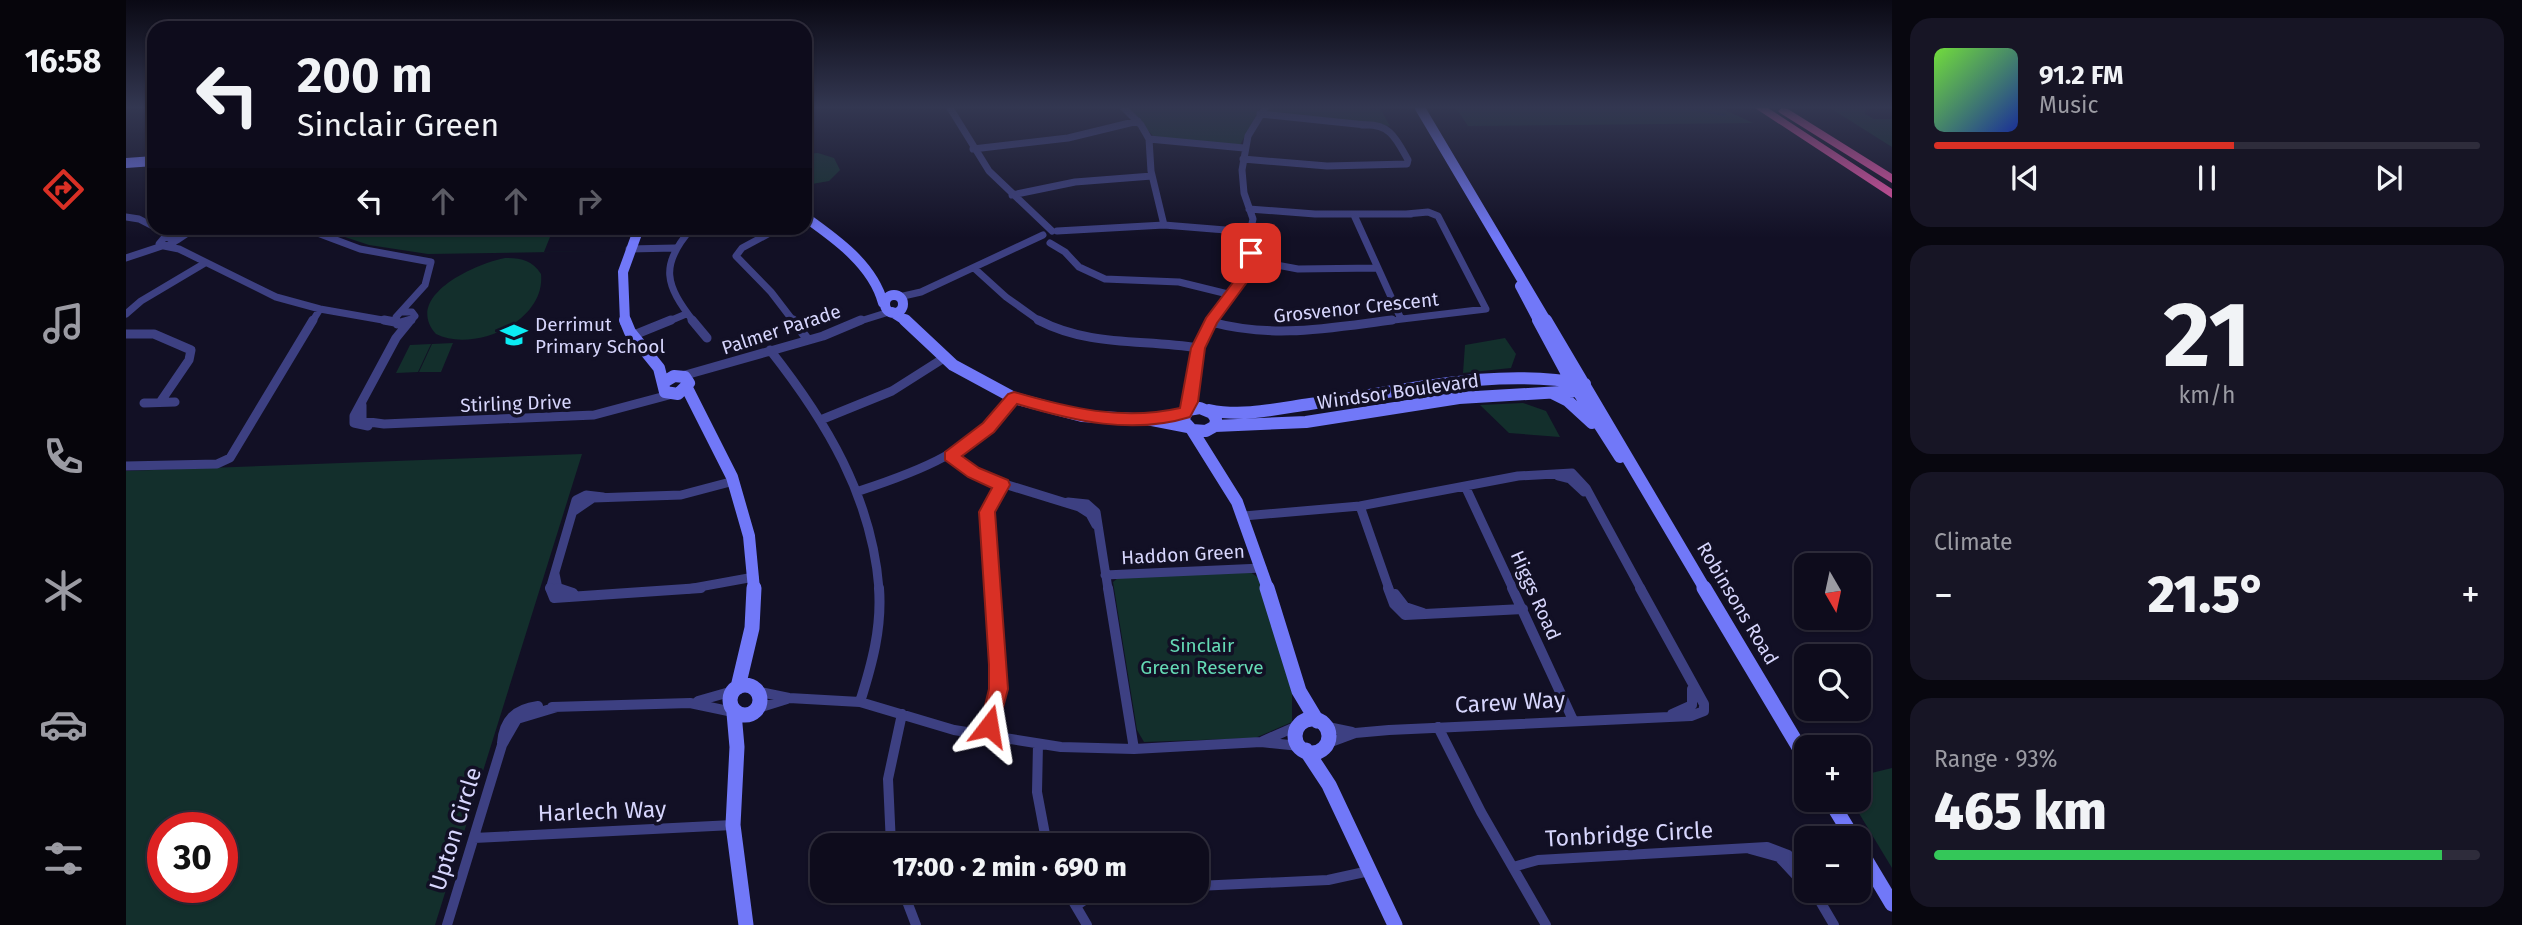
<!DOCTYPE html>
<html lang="en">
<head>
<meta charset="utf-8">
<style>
	body { margin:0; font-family:"Fira Sans",sans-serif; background:#171525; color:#f1f3f6; height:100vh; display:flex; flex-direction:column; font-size:26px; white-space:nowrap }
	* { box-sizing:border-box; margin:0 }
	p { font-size:23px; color:#9b9ba3 }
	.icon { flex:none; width:38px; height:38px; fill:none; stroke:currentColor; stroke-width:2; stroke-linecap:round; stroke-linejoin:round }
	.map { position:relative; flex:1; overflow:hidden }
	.details { display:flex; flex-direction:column; gap:18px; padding:18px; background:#08070f; width:630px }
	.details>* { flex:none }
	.guide { position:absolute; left:21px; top:21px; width:665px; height:214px; border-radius:21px; box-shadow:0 2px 5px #0004,0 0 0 2px #2e2c3b; background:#0e0c1c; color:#f1f3f6; overflow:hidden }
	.needle { width:46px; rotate:171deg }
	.fabs { position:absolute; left:1668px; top:553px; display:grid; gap:14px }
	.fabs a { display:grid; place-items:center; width:77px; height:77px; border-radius:14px; background:#0e0c1c; box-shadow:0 2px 5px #0004,0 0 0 2px #2e2c3b; font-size:35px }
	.speed { position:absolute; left:21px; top:812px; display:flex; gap:14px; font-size:35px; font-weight:700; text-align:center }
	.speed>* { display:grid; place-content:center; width:91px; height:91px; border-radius:50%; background:#0e0c1c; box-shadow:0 2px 5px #0004,0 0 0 2px #2e2c3b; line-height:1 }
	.speed .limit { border:10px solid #d22; background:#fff; color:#111 }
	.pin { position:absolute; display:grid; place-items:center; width:60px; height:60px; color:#fff; margin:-30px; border-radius:14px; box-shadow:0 4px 10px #0006 }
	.me { position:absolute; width:77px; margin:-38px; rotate:14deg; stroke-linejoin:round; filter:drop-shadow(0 0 5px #0008) }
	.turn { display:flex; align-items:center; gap:24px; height:147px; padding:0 35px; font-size:32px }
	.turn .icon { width:91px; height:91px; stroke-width:2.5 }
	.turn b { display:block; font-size:49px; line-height:60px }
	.lanes { display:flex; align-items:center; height:66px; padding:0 35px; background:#0003; justify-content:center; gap:35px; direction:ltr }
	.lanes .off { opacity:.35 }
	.big { font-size:52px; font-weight:800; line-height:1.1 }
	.details .widget { flex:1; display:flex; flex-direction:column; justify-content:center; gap:10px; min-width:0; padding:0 24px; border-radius:21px; background:#171525 }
	.details .dial { align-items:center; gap:0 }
	.dial b { font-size:91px; line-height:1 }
	.song { display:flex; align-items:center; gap:21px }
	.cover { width:84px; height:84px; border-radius:10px; background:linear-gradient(135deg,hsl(100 70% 55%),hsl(230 70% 35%)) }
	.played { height:7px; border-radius:4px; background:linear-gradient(90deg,#d93025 55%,#2e2c3b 55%) }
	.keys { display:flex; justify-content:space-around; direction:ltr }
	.heat { display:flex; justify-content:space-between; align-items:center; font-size:38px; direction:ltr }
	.charge { height:10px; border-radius:5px; background:linear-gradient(90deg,#34c759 93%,#2e2c3b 0) }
	.trip { position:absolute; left:684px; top:833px; width:399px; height:70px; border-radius:21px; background:#0e0c1c; box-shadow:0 2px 5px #0004,0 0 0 2px #2e2c3b; font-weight:800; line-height:70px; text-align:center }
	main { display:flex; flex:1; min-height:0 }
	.tab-bar { display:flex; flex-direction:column; width:126px; justify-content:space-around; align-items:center; background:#06050b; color:#9b9ba3 }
	.tab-bar .icon { width:49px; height:49px }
	.tab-bar .current { color:#d93025 }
	.tab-bar b { font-size:32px; color:#f1f3f6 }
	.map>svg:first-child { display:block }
	.green { fill:#132f2c; fill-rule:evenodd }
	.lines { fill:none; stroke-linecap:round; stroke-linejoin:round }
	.stream { stroke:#0d2341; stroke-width:2 }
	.street-far2 { stroke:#3d4082; stroke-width:7 }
	.street-far1 { stroke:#3d4082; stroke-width:9 }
	.street { stroke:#3d4082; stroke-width:10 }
	.secondary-far2 { stroke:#7178f8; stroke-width:10 }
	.secondary-far1 { stroke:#7178f8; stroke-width:12 }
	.secondary { stroke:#7178f8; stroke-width:15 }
	.highway { fill:#f757af; fill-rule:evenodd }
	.route { fill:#d93025; stroke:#8d1f18; stroke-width:2 }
	.labels { text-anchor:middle; stroke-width:7; stroke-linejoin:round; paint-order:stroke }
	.street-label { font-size:19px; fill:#d7d6fd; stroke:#121025 }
	.poi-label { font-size:19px; fill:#d7d6fd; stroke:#121025; text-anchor:start }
	.park-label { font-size:19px; fill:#65dab5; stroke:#121025 }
	.near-street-label { font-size:23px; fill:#d7d6fd; stroke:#121025 }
</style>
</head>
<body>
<main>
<nav class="tab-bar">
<b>16:58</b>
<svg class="icon current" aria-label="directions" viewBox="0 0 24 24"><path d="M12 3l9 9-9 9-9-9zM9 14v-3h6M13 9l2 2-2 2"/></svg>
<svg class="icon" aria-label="music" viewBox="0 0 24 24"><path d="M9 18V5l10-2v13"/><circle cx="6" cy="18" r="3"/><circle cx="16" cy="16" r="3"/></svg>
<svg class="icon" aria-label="phone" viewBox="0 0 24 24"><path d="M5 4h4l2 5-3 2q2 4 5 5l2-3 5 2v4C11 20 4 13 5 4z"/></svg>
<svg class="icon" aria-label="climate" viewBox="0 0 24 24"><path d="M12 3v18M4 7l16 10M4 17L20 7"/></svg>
<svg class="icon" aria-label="car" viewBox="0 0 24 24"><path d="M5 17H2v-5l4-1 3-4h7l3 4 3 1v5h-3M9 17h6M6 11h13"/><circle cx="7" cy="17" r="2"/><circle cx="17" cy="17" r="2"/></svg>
<svg class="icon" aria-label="filters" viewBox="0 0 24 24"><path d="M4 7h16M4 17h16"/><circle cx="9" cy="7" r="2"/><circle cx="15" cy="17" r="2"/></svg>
</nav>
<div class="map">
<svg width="1766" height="925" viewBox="0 0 1766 925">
	<rect width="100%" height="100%" fill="#121025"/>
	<path class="green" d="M1002 108H1134L1114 145 1028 137Z
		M1142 108H1254L1264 126 1142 112Z
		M1330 108H1595L1627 123 1342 126Z
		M1704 108H1740L1739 114 1748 119H1766V147Z
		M692 153 708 158 714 170 703 181 686 184V193L679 194V154Z
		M192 228H438L430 237H424L418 252 489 251 302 254 243 245Z
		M379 258C395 258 406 260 415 274 420 322 347 353 310 334 276 296 351 263 379 258Z
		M1379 338 1390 354 1385 368 1337 373 1339 345Z
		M327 343 315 372H293L306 344Z
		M305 344 292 372 270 373 284 345Z
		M1397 403 1420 411 1434 437 1383 433 1354 405Z
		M456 454 309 925H0V471ZM37 828H96V887H37Z
		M1124 572 1133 578 1166 688V722L1129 738 1018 742 1011 730 987 582 992 578Z
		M1766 768V868L1725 800H1732L1733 776Z"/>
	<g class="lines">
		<path class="stream" d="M1240 108 1252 109
			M1558 108 1599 115"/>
		<path class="street-far2" d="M824 108 863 171 926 231
			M998 108 1015 125 1023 139 1025 171 1038 225
			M1134 114 1240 125
			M1023 139 1118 148
			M847 149 942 138 1012 121
			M1117 159 1201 166 1281 164 1282 160C1270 138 1264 123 1236 125
			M886 195 949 182 1026 176
			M1123 209 1189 214H1285
			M1228 215 1275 319
			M0 217 13 219 46 236
			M178 228 234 249 305 262 299 285 270 317 271 322
			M566 228C533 265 539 285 568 322
			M653 228 616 248 610 256 645 292 668 322
			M931 231 1038 225 1124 232
			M50 236 51 240 41 246 33 244 38 238Z
			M51 240 69 228
			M924 243 939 252 953 267 979 279 1053 282 1106 295
			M38 246 53 249 150 297 194 309 268 322
			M503 249 549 248
			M0 258 36 246
			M1124 260 1172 269 1251 268
			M848 268 880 297 915 322
			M773 297 795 292 917 235
			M277 312H286L289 316 283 322
			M0 314 15 301 79 263
			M186 322 194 309
			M541 322 560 314
			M731 322 763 312
			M1085 322 1114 282 1129 248 1124 232 1127 219 1118 193 1116 170 1122 136 1139 108
			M1251 322 1360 309 1312 216 1302 212 1280 214"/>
		<path class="street-far1" d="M258 320 269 322
			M270 320 271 324 285 320
			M566 320 581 338
			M667 320 682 340
			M912 320C964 347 1016 339 1072 348
			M1085 322C1148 339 1202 328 1266 320
			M0 334H28L65 350 63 360 35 401
			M508 335 545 320
			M644 350C700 421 746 497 753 589
			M556 376 697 336 735 320
			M18 403 49 402
			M236 405V421L258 424 468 415 543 395
			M1062 410 1072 348 1086 320
			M697 419 766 391 818 358
			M242 426 228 423V416L270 338 283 322
			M824 456 859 478 953 507 964 514 970 525
			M0 466 91 464 104 458 187 320
			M1432 476 1444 479 1458 492
			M1339 486 1387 589
			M733 491C797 470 844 452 888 398
			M942 502 961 504 970 512 982 589
			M1234 506 1263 589
			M448 511 467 498 555 495 608 481
			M1118 516 1234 506 1392 476 1446 473 1460 488 1515 589
			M429 574 432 589
			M979 575 1136 568
			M424 589 450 500 460 495 477 497
			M562 589 628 577
			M867 589 861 512 876 485"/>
		<path class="street" d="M424 588 428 598 575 588
			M432 588 447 593
			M982 588 1008 749
			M1262 588 1268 604 1279 615 1397 609
			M1386 588 1447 720
			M1269 594 1279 607 1297 613
			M634 692 663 698 734 702 828 730 935 747 1008 749 1135 742 1174 746
			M572 701 607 691
			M734 702C746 664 756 628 753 588
			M426 707 564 703 607 712
			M629 709 661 699
			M1546 714 1566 705V689
			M1197 726 1226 732
			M1312 727 1355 812 1420 925
			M860 737 873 689 867 588
			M1137 741 1169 727
			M376 743C378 720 389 709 412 706
			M1202 743 1229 733 1263 730 1565 716 1578 711V704L1514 588
			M912 744 911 792 921 845
			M348 838 607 825
			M765 845 762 779 776 714
			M1624 849 1653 857 1680 886
			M1387 867 1412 860 1641 847 1662 855 1680 876
			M1071 886 1202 880 1243 871
			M777 891 790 925
			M941 891 961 925
			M1688 891 1708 925
			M950 906 966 895 988 891
			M321 925 376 745 391 719 431 707"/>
		<path class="secondary-far2" d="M1294 108 1421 322
			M0 163 28 161
			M679 217C710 239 747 265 757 303
			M1394 286 1413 322
			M759 304a9 9 0 1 1 18 0a9 9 0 1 1-18 0Z
			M766 312 782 322
			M499 322 497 272 513 228"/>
		<path class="secondary-far1" d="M499 320 504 332 533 368 539 392 552 394 563 383 559 377 548 376 538 382
			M779 320 827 365 888 398 956 416 1026 420 1062 427
			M1412 320 1441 374 1494 457
			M1420 320 1579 589
			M561 388 606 477 623 536 628 589
			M1426 393 1442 401 1466 423
			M1074 408 1086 413 1090 419 1089 426 1080 431 1066 430 1057 420 1062 410Z
			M1083 410C1116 417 1150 409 1184 404 1276 392 1366 367 1459 384
			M1089 426 1180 422 1333 398 1451 391 1459 384
			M1066 430 1111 502 1142 589"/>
		<path class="secondary" d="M1141 588 1173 691 1191 721
			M1578 588 1680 759
			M604 700a15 15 0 1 1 30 0a15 15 0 1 1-30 0Z
			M612 687 626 628 628 588
			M608 713 611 747 607 825 620 925
			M1169 736a17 17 0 1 1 34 0a17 17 0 1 1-34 0Z
			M1180 750 1203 785 1269 925
			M1704 800 1727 838
			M1732 847 1766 904"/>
		<path class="highway" d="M1629 108H1642L1766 189V198Z
			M1656 108 1662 109 1766 174V183L1654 113 1652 111Z"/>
	</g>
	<linearGradient id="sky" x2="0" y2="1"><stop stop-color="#0a0914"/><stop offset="0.45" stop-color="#333751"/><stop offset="1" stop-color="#333751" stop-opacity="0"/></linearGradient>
	<rect width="1766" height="238" fill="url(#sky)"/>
	<path class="route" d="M1125 249 1132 253 1121 282 1091 323 1079 348 1072 402 1064 417C1006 435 948 421 891 404L868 432 836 456 853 468 882 480 884 485 869 512 882 689 870 733 863 736 857 733 854 726 863 689V665L853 512 866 488 842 477 819 460V452L857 423 882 394 888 392C943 408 996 421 1054 408L1065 348 1080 318 1108 281 1119 253Z"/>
	<defs>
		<symbol id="school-bare" viewBox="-9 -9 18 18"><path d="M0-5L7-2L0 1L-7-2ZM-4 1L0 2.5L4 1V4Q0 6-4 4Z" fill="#0becf3" stroke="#121025" stroke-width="2.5" paint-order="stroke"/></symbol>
	</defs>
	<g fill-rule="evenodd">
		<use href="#school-bare" x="369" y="316" width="38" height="38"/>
	</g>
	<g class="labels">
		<g class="street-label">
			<text transform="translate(1230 307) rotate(-6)" y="7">Grosvenor Crescent</text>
			<text transform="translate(655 329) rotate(-18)" y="7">Palmer Parade</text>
			<text transform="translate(1272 391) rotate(-8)" y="7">Windsor Boulevard</text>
			<text transform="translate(390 403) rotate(-2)" y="7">Stirling Drive</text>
			<text transform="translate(1057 554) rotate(-3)" y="7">Haddon Green</text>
			<text transform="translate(1410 595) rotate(66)" y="7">Higgs Road</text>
			<text transform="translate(1612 603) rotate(59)" y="7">Robinsons Road</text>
		</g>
		<g class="poi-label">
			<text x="409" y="331">Derrimut<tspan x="409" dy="22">Primary School</tspan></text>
		</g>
		<g class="park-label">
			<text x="1076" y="652">Sinclair<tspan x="1076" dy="22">Green Reserve</tspan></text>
		</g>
		<g class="near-street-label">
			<text transform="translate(1384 702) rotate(-3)" y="8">Carew Way</text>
			<text transform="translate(476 811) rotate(-2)" y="8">Harlech Way</text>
			<text transform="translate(329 829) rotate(-73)" y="8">Upton Circle</text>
			<text transform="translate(1503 834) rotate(-3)" y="8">Tonbridge Circle</text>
		</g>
	</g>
</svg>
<div class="fabs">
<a><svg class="needle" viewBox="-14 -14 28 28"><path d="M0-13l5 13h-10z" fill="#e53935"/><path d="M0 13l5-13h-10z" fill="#9b9ba3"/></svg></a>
<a><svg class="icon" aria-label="search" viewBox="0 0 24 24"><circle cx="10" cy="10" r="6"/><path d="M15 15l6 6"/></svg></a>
<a>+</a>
<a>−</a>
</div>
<div class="speed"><div class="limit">30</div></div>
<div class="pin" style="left:1125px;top:253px;background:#d93025"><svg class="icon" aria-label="arrive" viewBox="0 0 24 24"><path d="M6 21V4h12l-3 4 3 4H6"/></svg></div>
<svg class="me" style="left:863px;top:726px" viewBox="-20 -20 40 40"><path d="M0-17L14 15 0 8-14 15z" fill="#d93025" stroke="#fff" stroke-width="4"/></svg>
<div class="trip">17:00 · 2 min · 690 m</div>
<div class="guide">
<div class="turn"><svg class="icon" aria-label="left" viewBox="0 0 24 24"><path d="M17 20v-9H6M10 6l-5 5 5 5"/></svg><div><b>200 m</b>Sinclair Green</div></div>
<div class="lanes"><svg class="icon" aria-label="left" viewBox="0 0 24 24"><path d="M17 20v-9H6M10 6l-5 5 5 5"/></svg><svg class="icon off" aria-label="ahead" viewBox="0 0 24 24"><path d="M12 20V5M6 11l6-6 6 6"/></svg><svg class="icon off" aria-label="ahead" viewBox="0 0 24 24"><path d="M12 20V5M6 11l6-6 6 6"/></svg><svg class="icon off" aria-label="right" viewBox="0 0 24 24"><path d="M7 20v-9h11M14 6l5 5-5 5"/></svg></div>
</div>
</div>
<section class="details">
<div class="widget">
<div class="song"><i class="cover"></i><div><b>91.2 FM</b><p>Music</p></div></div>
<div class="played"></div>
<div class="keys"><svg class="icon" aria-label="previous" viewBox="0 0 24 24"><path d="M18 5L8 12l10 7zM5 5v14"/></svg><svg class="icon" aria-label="pause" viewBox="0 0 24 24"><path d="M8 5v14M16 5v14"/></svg><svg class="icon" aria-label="next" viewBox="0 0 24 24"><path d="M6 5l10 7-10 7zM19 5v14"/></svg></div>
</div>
<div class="widget dial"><b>21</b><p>km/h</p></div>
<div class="widget"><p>Climate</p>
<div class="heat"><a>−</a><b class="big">21.5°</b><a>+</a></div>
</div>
<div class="widget"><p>Range · 93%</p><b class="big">465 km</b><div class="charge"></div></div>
</section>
</main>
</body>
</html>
